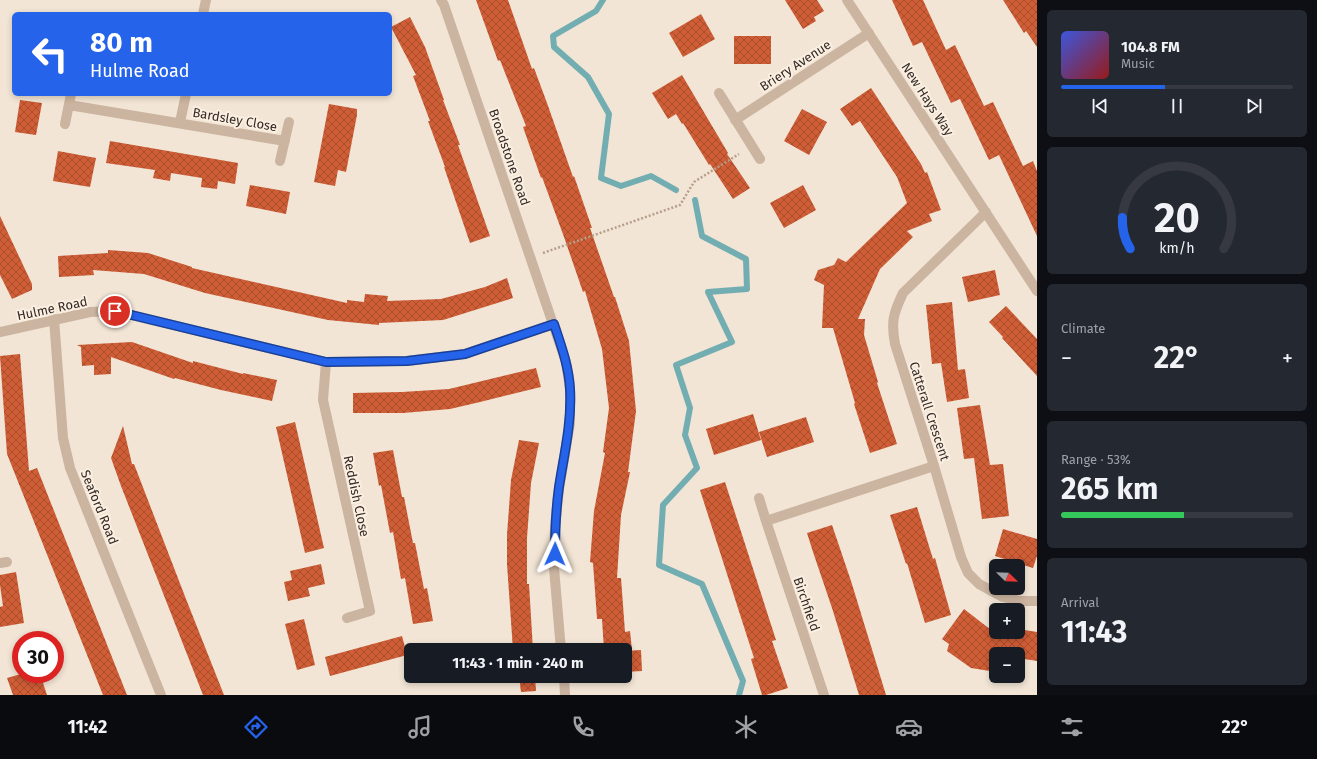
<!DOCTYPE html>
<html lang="en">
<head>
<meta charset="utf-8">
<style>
	body { margin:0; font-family:"Fira Sans",sans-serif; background:#242831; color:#f1f3f6; height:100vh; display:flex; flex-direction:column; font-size:15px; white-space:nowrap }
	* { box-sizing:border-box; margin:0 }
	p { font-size:13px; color:#9ea1a6 }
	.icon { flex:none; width:22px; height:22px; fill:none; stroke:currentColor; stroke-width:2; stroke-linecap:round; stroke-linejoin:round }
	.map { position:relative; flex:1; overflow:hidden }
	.details { display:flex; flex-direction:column; gap:10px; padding:10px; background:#0d0f14; width:280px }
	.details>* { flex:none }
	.hud { position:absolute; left:12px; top:12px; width:380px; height:84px; border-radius:6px; box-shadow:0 2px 6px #0003; background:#2563eb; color:#fff; overflow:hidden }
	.needle { width:26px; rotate:113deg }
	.controls { position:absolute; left:989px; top:559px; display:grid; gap:8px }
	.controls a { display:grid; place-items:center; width:36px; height:36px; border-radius:6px; background:#171b24; box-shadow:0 2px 6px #0003; font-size:20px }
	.speed { position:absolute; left:12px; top:631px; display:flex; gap:8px; font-size:20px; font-weight:700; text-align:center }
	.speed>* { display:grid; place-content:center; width:52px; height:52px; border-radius:50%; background:#171b24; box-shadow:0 2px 6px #0003; line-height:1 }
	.speed .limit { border:6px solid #d22; background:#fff; color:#111 }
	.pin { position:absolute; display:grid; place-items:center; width:34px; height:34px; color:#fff; margin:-17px; border:2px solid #fff; border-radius:50%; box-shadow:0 1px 4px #0007 }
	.me { position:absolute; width:44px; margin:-22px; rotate:1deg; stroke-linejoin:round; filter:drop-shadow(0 0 3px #0008) }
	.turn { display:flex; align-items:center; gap:14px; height:84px; padding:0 12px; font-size:18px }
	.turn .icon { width:52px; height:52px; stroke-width:2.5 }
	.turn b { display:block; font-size:28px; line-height:34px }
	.big { font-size:30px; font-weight:700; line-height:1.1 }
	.details .tile { flex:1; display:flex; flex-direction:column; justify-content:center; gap:6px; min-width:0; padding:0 14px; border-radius:6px; background:#242831 }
	.details .dial { align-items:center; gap:0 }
	.dial svg { height:104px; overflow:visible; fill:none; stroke:#363941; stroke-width:7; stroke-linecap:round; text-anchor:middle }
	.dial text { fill:#f1f3f6; stroke:none }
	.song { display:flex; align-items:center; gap:12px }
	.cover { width:48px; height:48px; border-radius:6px; background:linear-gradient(135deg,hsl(230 70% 55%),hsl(0 70% 35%)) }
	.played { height:4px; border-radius:2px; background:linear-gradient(90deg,#2563eb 45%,#363941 45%) }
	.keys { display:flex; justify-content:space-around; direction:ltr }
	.heat { display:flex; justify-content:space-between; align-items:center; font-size:22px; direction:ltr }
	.charge { height:6px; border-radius:3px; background:linear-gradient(90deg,#34c759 53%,#363941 0) }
	.trip { position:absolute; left:404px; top:643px; width:228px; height:40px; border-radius:6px; background:#171b24; box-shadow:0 2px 6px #0003; font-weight:700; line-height:40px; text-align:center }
	.tab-bar { display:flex; height:64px; justify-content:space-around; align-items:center; background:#090b0e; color:#9ea1a6 }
	.tab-bar .icon { width:28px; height:28px }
	.tab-bar .selected { color:#2563eb }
	.tab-bar b { font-size:18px; color:#f1f3f6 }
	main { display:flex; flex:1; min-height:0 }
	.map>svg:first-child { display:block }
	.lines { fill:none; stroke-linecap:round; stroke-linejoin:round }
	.stream { stroke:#72aeb1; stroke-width:6 }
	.building { fill:url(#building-cross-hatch) }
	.path { stroke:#b69e8a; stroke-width:2.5; stroke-dasharray:2 2; stroke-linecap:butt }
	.minor { stroke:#cbb4a0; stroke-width:10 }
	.route-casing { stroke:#184099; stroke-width:10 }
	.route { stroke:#2563eb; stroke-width:7 }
	.labels { text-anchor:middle; stroke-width:4; stroke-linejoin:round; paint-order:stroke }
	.street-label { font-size:13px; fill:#342924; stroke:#faefe1 }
</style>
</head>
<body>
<main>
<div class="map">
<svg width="1037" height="695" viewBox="0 0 1037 695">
	<defs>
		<pattern id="building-cross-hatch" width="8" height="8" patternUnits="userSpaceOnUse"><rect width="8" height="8" fill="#cf5d36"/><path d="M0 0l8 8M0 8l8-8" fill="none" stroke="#a94d2d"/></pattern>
	</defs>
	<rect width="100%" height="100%" fill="#f2e5d5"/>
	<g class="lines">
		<path class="stream" d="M603 0 596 11 553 36 554 47 588 77 609 114 601 178 621 186 651 176 676 190
			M695 200 702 236 746 259 747 289 708 292 732 342 676 365 690 408 685 435 697 468 663 505 659 565 702 584 743 681 739 695"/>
	</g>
	<path class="building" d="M476 0H508L532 69 534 68 547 103 573 177 574 176 592 228H590L614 297H615L629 341 636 411 628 472H630L621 515 617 578H621L625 632 630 631 632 650H604L602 619H597L593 563 590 562 594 511 605 453 603 452 609 408 602 349 585 291 583 292 564 237 542 177 541 178 523 127 526 126 500 60 498 61Z
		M785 0H817L824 11 814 17 816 21 803 29Z
		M892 0H923L946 50 955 45 984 106 993 102 1023 166 1033 161 1037 171V236L999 155 989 160 960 99 951 103 922 42 913 46Z
		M1003 0H1037V47L1026 31 1024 33Z
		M701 14 715 39 683 57 669 33Z
		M410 17 425 47 444 100H443L460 145H458L490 236 470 243 444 167H445L428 121H430L413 76 416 75 391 27Z
		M734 36H771V64H734Z
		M682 75 728 153 727 154 750 188 733 199 710 164 709 165 683 123 682 124 676 114 668 119 652 93Z
		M871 88 921 164 925 173 927 172 941 210 929 214 932 221 907 231 913 237 880 269 858 319H865L864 335 878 382 877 383 897 444 870 453 854 404 855 403 833 328H822L824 285 814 280 818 270 834 265 838 258 846 262 907 203 897 177 860 121 852 126 840 109Z
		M20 100 42 103 36 135 15 132Z
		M329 104 357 109V115L346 172 338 170 335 186 314 182Z
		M802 109 827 122 809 155 784 141Z
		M110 141 238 163 235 184 218 181 217 189 201 187 202 178 171 173 170 181 153 178 155 170 106 163Z
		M58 151 96 158 90 187 53 181Z
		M250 185 290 192 286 214 246 206Z
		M803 185 816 210 784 228 770 203Z
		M0 216 32 284V290L12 299 0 275Z
		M108 250 148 253 192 267V268L347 303V300L364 302 365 294 388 296 387 301 441 299 485 287 507 278 513 298 443 320 379 323V325L328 320 205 293 144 274 93 270 94 275 59 277 58 256 108 253Z
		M995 270 1000 295 968 302 962 277Z
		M952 302 958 370 965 369 969 398 947 402 941 363 932 364 926 305Z
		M1006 306 1037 339V376L1002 338 1003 337 989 322Z
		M132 342 193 363V361L243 374V373L277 380 272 401 221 390 175 378 174 379 111 357V374L94 375V365L82 366 81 347 77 345Z
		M20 354 29 471 37 468 127 695H103L7 454 0 356Z
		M536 368 541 387 480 402 450 409 403 413H353V393L402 392 449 389Z
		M980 405 990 465 1003 464 1009 516 982 519 974 458 964 459 957 408Z
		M753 414 761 440 714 455 706 429Z
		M806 417 814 442 767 457 759 432Z
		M295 422 324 548 305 553 276 427Z
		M123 426 132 464H134L186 599 224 695H203L121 486 111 458Z
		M519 440 539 443 531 483 527 538V584H529L533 650H513L507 564V535L511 480Z
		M393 450 402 497H404L413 543H415L424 589 427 588 433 621 413 624 405 578 401 579 393 532 390 533 381 485 379 486 373 453Z
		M725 482 776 640 772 641 788 688 766 695H762L751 659 754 658 700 490Z
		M917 507 933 559 935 558 951 615 925 623 907 563 906 564 890 515Z
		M832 525 851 581 886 695H859L832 608 813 552 807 533Z
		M1003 529 1037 539V556L1033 568 995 556Z
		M321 564 325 584 308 588 310 596 288 601 284 582 292 580 290 571Z
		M16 572 24 623 0 627V607L3 606 0 585V575Z
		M964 609 995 633 996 629V632H1018V629L1037 632V661L1018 658V654H996V672L971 668 947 651 949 644 942 639Z
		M304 619 315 665 297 670 285 624Z
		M402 636 407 655 330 676 325 657Z
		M641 650 642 671 625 672V651Z
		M21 674H40L47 695H13L7 678Z
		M519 676H535L536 691 521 692Z"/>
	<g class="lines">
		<path class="path" d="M543 253 680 205 694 182 739 154"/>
		<path class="minor" d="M441 0 444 5 566 362 570 389V423L559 489 555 527 554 568 561 650
			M847 0 1037 291
			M203 14 206 0
			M719 93 760 159
			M69 105 285 141
			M735 120 869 33
			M180 122 186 94
			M65 124 71 94
			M280 161 289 122
			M986 212 903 293C893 314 891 322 895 344L934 466 961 557 968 573 979 584 1003 597 1019 601H1037
			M54 319 63 438 70 468 161 695
			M0 332 90 312 115 311 326 362 407 361 465 354 554 324
			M326 362 323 400 370 611 347 618
			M759 498 766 521 824 695
			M766 521 934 466
			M0 563 7 562
			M564 676 565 695"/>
	</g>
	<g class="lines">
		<defs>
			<path id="route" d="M115 311 326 362 407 361 465 354 554 324C561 345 569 367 570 389 572 422 564 455 559 487 556 509 555 532 555 554"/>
		</defs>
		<use href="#route" class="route-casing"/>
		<use href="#route" class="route"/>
	</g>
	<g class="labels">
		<g class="street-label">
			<text transform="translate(795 65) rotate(-33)" y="5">Briery Avenue</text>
			<text transform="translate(928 99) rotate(57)" y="5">New Hays Way</text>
			<text transform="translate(235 119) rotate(10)" y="5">Bardsley Close</text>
			<text transform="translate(510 157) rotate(71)" y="5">Broadstone Road</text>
			<text transform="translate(52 308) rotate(-12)" y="5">Hulme Road</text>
			<text transform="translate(930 411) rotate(72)" y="5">Catterall Crescent</text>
			<text transform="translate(357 496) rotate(78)" y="5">Reddish Close</text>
			<text transform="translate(100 507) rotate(68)" y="5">Seaford Road</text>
			<text transform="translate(807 604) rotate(71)" y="5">Birchfield</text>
		</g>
	</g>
</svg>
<div class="controls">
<a><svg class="needle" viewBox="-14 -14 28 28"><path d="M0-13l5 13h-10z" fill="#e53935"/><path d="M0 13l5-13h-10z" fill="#9ea1a6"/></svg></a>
<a>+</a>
<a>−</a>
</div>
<div class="speed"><div class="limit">30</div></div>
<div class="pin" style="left:115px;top:311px;background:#d93025"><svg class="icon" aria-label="arrive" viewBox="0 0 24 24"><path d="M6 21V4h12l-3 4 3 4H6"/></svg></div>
<svg class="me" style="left:555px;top:554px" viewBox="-20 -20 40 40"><path d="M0-17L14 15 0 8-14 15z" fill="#2563eb" stroke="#fff" stroke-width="4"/></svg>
<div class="trip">11:43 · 1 min · 240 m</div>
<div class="hud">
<div class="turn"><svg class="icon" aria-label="left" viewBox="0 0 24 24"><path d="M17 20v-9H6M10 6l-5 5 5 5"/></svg><div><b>80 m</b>Hulme Road</div></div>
</div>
</div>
<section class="details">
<div class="tile">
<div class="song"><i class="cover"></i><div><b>104.8 FM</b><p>Music</p></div></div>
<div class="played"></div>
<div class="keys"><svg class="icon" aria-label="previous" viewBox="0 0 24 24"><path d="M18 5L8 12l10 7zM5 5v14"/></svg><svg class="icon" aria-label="pause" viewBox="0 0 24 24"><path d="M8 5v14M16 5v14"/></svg><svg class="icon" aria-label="next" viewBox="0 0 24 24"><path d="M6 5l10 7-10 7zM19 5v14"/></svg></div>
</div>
<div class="tile dial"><svg viewBox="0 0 100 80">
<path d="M14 69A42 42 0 1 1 86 69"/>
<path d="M14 69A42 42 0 0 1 8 45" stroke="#2563eb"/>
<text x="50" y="56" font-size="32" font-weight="700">20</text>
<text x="50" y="72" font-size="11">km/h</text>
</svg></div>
<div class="tile"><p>Climate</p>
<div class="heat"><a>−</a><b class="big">22°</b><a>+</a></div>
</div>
<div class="tile"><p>Range · 53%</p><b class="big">265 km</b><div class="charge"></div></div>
<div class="tile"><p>Arrival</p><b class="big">11:43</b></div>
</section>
</main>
<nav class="tab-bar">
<b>11:42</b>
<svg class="icon selected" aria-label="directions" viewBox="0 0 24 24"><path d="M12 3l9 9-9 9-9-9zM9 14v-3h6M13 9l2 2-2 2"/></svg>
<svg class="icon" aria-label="music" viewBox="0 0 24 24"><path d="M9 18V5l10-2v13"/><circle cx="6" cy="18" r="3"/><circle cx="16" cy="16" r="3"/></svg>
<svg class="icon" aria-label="phone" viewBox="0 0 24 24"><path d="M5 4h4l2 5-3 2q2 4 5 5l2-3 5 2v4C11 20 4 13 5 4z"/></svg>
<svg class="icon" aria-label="climate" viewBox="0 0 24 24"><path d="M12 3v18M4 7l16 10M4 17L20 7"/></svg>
<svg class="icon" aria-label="car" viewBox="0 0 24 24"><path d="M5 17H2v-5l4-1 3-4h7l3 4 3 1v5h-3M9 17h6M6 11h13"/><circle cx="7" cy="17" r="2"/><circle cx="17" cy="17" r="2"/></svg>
<svg class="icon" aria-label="filters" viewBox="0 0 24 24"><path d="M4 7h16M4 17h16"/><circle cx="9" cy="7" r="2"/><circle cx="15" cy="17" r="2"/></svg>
<b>22°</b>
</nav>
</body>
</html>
